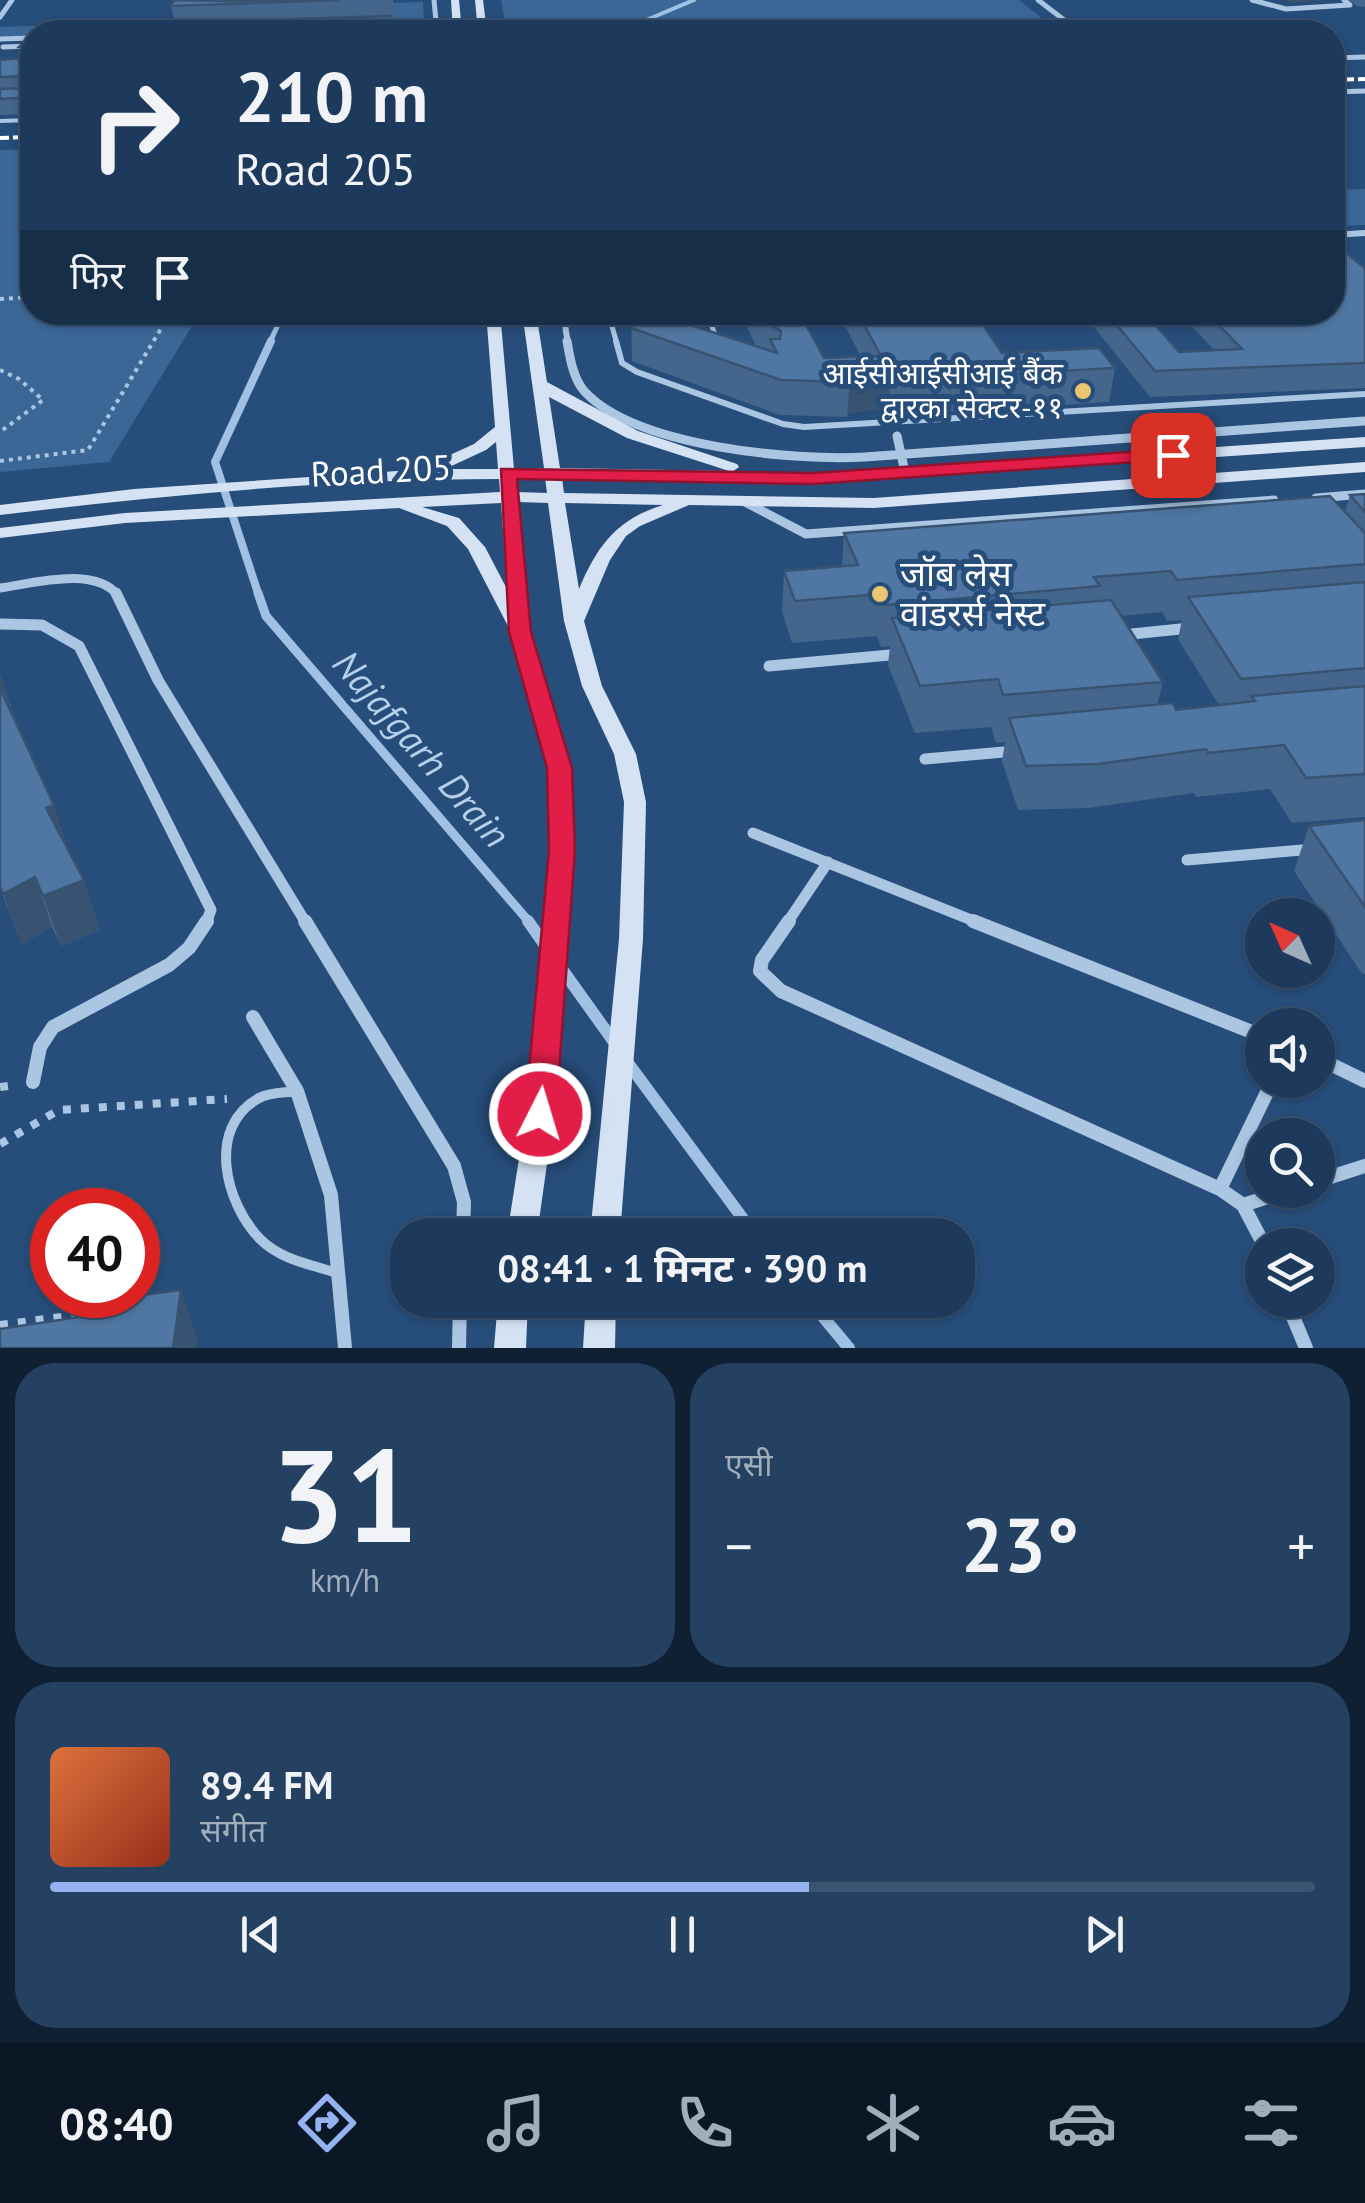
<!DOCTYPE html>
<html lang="hi">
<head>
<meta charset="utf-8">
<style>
	body { margin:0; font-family:"PT Sans","Noto Sans Devanagari",sans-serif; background:#254162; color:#f1f3f6; height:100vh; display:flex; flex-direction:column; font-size:38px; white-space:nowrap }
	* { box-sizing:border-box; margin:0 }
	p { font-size:32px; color:#a0adbb }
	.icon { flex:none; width:55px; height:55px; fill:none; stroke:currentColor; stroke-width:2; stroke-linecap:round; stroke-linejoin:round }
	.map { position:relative; height:1348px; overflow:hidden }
	.drawer { display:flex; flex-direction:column; gap:15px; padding:15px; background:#102033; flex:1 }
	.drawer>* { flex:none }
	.top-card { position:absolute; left:20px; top:20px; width:1325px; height:305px; border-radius:40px; box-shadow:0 2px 8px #0004,0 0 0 2px #3b5472; background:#1d3a5c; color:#f1f3f6; overflow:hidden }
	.needle { width:65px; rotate:315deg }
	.tools { position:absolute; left:1245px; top:898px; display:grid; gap:20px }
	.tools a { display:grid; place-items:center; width:90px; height:90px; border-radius:50%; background:#1d3a5c; box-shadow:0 2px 8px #0004,0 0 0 2px #3b5472; font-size:50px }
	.speed { position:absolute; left:30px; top:1188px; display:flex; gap:20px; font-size:50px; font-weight:700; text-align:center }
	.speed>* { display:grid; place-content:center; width:130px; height:130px; border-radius:50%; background:#1d3a5c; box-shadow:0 2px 8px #0004,0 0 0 2px #3b5472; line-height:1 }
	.speed .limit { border:15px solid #d22; background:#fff; color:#111 }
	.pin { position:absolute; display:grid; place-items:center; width:85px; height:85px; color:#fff; margin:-42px; border-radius:20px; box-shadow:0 5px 15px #0006 }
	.me { position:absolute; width:110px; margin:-55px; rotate:5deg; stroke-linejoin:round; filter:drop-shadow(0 0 8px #0008) }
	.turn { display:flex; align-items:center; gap:35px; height:210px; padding:0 50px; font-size:45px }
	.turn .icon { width:130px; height:130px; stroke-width:2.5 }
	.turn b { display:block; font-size:70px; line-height:85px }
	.then { display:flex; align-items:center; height:95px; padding:0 50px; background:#0003; gap:20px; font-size:38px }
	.big { font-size:75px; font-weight:700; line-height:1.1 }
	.drawer .widget { flex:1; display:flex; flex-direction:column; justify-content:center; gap:15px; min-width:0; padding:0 35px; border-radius:40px; background:#254162 }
	.drawer .dial { align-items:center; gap:0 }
	.dial b { font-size:130px; line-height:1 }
	.song { display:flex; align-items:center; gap:30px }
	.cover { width:120px; height:120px; border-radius:15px; background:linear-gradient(135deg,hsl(20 70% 55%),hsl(10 70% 35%)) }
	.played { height:10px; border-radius:5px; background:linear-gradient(90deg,#95b2f1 60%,#3b5472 60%) }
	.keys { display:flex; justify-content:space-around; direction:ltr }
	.heat { display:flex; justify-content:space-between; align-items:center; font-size:55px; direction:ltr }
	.drawer .tiles { flex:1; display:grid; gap:15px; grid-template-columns:1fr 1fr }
	.widget:last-child { grid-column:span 2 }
	.trip { position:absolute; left:390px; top:1218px; width:585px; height:100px; border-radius:40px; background:#1d3a5c; box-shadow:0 2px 8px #0004,0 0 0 2px #3b5472; font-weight:700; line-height:100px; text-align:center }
	.tab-bar { display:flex; height:160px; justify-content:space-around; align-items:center; background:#0c1725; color:#a0adbb }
	.tab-bar .icon { width:70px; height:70px }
	.tab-bar .on { color:#95b2f1 }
	.tab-bar b { font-size:45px; color:#f1f3f6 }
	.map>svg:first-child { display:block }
	.green { fill:#3b6797 }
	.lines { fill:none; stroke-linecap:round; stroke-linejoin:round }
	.stream-far4 { stroke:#a0c1e4; stroke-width:4 }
	.stream-far3 { stroke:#a0c1e4; stroke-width:5 }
	.stream-far2 { stroke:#a0c1e4; stroke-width:8 }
	.stream-far1 { stroke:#a0c1e4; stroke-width:9 }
	.stream { stroke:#a0c1e4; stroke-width:12 }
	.path-far1 { stroke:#abc6e3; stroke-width:4; stroke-dasharray:4 5; stroke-linecap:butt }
	.path { stroke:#abc6e3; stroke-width:8; stroke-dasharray:8 10; stroke-linecap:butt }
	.lane-far3 { stroke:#abc6e3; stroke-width:4 }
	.lane-far2 { stroke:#abc6e3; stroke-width:5 }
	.lane-far1 { stroke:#abc6e3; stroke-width:6 }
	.lane { stroke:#abc6e3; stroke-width:10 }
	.street-far4 { stroke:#abc6e3; stroke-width:5 }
	.street-far3 { stroke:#abc6e3; stroke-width:6 }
	.street-far2 { stroke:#abc6e3; stroke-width:9 }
	.street-far1 { stroke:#abc6e3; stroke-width:11 }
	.street { stroke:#abc6e3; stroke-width:14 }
	.secondary { fill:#d4e2f4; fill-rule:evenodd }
	.rail { stroke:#fff; stroke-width:4; stroke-dasharray:9 4; stroke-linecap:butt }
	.wall { fill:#45668c; fill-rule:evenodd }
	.shaded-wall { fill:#385372 }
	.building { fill:#5077a3; stroke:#385372; stroke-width:2.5 }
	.route { fill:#e11d48; stroke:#92132f; stroke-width:2.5 }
	.poi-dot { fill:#ebc571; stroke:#274d7a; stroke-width:4 }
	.labels { text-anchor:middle; stroke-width:10; stroke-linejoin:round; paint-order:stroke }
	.far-poi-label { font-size:30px; fill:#fff; stroke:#274d7a; text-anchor:end }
	.street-label { font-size:35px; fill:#fff; stroke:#274d7a }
	.poi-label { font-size:35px; fill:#fff; stroke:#274d7a; text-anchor:start }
	.water-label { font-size:38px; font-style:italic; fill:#b6d0eb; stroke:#274d7a }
</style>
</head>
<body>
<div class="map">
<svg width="1365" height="1348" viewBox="0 0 1365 1348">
	<rect width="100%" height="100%" fill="#274d7a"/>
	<path class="green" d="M501 0H1019L1060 32H507Z
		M423 2 424 21 32 32V36L0 37V27L321 15 323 5Z
		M32 149V312L200 313 109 462 0 472V150Z
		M1365 189V225L1333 226V190Z"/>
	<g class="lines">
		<path class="stream-far4" d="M618 32 694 0"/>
		<path class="stream-far3" d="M269 344 284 312"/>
		<path class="stream-far2" d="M259 596 215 462 271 341"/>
		<path class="stream-far1" d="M258 593 266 616 530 923"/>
		<path class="stream" d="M528 921 547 948
			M559 965 614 1042
			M628 1063 755 1235
			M809 1300 849 1348"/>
		<path class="path-far1" d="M0 299 32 297
			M0 370 19 379 43 400 0 432
			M0 461 88 450 171 312"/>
		<path class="path" d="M0 1087 15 1085
			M0 1144 59 1110 227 1099
			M0 1325 91 1313"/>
		<path class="lane-far3" d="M0 121 32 120"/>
		<path class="lane-far2" d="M608 312 617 344
			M707 312 717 341"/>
		<path class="lane-far1" d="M616 341 622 363 637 372 783 424 804 427 1365 394"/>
		<path class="lane" d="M297 1091C285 1093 270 1092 259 1098 206 1127 225 1203 260 1239 281 1260 310 1264 337 1273"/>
		<path class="street-far4" d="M434 0 437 32
			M1038 0 1080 32
			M1252 0 1286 9 1350 5 1344 0
			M0 17 12 0
			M383 25 457 22
			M0 39 32 38
			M3 47 32 46
			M1332 58 1365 57
			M1332 92 1365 91"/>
		<path class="street-far3" d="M1332 235 1365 233
			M563 312 568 344"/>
		<path class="street-far2" d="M567 341C570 358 573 379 585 392 637 447 793 461 865 457L1365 421
			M897 436 905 472
			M1316 498 1365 494
			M743 501 806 534 1274 500
			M0 588C31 584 96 565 118 596"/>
		<path class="street-far1" d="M116 593 158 680 306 923
			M0 624 42 625 79 646 211 910 206 923
			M1122 635 1190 628
			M769 666 901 654
			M925 759 1015 751
			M753 833 979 923
			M1187 860 1314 849
			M787 923 828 862"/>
		<path class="street" d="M305 921 454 1166 464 1202 463 1235
			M789 921 762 960 760 971 781 991 1220 1189 1243 1205 1264 1245
			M973 921 1262 1036
			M253 1017 297 1091 331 1195 345 1348
			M1318 1058 1365 1081
			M33 1082 40 1047 53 1027 169 965 189 948 207 921
			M1318 1181 1365 1166
			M1220 1189 1273 1080
			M1243 1205 1290 1190
			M1286 1300 1306 1348
			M459 1348 460 1300"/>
		<path class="secondary" d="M451 0H459L462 32H453Z
			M475 0H483L487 32H478Z
			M486 312H500L514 469 544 468 522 312H536L547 382 638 431 737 464 739 467 732 472 813 474 1365 437V447L813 484 562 478 564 493 874 498 1365 462V472L874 508 689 505 640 526 626 536 610 560 584 621 602 686 636 754 646 802 643 939 620 1235H590L619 939 624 802 614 754 582 686 564 621 548 503 518 502 530 632 571 768 574 850 554 1114 537 1235H507L526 1114 550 850 549 768 510 630 468 549 447 526 399 508 125 523 0 538V528L125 513 500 492 499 479C332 479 165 495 0 515V505L134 489 426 469 428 465 474 444 495 427ZM549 397 627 438 729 471 560 468ZM496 442 498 469H445L486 450ZM515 478H545L547 493 517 492ZM501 503 507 589 485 547 459 518 422 507ZM565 503 663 505C617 519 597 546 579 589Z
			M498 1300H528L526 1348H494Z
			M586 1300H616L615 1348H583Z"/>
		<path class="rail" d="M1332 80 1365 79
			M0 138 32 137"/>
	</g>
	<path class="wall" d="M224 0H393V32H77L165 29 175 23 171 6Z
		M1350 0H1365V7L1356 6Z
		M32 35V114L0 115V60L22 58 19 47Z
		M1365 268V388L1150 397 1082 312H1144L1179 352 1214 350 1178 312H1332Z
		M631 312 675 320 756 346 740 312H829L800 314 824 358 861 357 838 312H974L1002 353 1115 368 1109 402 913 414 910 409 888 408 848 413 847 417 780 415 632 361Z
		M1365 494V817L1292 823 1270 789 1196 797 1194 793 1088 808 1018 810 1002 761 1005 742 996 743 991 727 915 733 888 665 890 646 881 647 877 636 792 643 782 612 784 571 842 566 844 533 1345 512 1350 495ZM1162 612 1167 621 1182 620 1178 639 1219 705 1176 710 1157 705 1163 682 1121 616Z
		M0 674 17 724 100 930 61 946 52 927 22 944 0 889Z
		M1365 820V974H1362L1294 871 1309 826Z"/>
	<path class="shaded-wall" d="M1287 0H1330L1287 3Z
		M891 374 888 408 848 413 847 417 850 378Z
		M0 677H1L17 724 0 691Z
		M54 805 70 854 46 808Z
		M35 877 52 927 22 944 3 894Z
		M84 880 100 930 61 946 43 896Z
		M181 1290 198 1340 197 1348H173Z"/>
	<path class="building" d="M174 0 221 1 339 0 171 6Z
		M391 16 392 32H77L165 29 168 23Z
		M32 35V80L29 76 0 77V60L32 57V47H19Z
		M32 84V97L0 99V89L28 88Z
		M1332 249H1341L1365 268V363L1155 371 1106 312H1144L1179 352 1242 349 1206 312H1332Z
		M631 312H675V320L777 353 770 339H780L781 331 761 320 757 312H799L824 358 881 356 857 312H974L1002 353 1099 348 1115 368 916 379 914 375 891 374 850 378V382L781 380 631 328Z
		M1365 494V512L1350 495Z
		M1330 496 1365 533V564L1177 580 1171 571 1094 577 1100 586 885 605 881 594 795 601 784 571 858 565 844 533Z
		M1365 582V668L1241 679 1188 597Z
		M1111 600 1163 682 1003 695 998 679 920 686 892 618Z
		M1365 686V774L1306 778 1284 745 1208 753 1206 749 1098 764 1026 766 1009 718 1173 703 1176 710 1255 701 1251 696Z
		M0 688 54 805 46 808 84 880 43 896 35 877 3 894 0 886Z
		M1365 820V907L1309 826Z
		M181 1290 173 1348H0V1329L86 1316 88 1302Z"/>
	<path class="route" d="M1173 449 1180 451V459L813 484 517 479 531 632 572 768 575 850 556 1114 551 1123 540 1127 529 1123 525 1114 549 850 547 768 509 632 501 469 813 473Z"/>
	<g class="poi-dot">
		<circle cx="1083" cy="391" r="10"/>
		<circle cx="880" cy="594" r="10"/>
	</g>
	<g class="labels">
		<g class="far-poi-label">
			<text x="1063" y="384">आईसीआईसीआई बैंक<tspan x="1063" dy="34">द्वारका सेक्टर-११</tspan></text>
		</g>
		<g class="street-label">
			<text transform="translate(381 471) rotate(-3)" y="12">Road 205</text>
		</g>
		<g class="poi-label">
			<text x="900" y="586">जॉब लेस<tspan x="900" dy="40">वांडरर्स नेस्ट</tspan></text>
		</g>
		<g class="water-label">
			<text transform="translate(421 749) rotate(49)" y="13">Najafgarh Drain</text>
		</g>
	</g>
</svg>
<div class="tools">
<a><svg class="needle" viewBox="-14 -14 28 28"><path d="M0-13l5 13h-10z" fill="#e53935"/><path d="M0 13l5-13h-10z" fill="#a0adbb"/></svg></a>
<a><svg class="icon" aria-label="sound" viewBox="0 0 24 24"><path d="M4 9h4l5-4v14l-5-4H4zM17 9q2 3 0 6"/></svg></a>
<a><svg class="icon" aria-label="search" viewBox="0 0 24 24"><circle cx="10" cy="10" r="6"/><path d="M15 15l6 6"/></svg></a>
<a><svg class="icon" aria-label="layers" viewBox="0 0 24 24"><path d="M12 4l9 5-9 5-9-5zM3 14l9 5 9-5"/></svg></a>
</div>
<div class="speed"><div class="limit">40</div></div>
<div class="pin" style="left:1173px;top:455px;background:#d93025"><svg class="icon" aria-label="arrive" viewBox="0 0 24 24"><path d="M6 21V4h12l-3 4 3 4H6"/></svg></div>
<svg class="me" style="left:540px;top:1114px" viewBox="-20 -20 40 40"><circle r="17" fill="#e11d48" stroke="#fff" stroke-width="3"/><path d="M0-11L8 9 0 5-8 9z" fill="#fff"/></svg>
<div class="trip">08:41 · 1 मिनट · 390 m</div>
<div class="top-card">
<div class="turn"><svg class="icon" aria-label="right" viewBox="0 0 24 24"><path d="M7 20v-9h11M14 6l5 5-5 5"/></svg><div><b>210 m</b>Road 205</div></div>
<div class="then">फिर<svg class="icon" aria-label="arrive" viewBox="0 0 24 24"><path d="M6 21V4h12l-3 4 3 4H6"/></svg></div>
</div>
</div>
<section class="drawer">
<div class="tiles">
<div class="widget dial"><b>31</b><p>km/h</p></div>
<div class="widget"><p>एसी</p>
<div class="heat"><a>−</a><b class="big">23°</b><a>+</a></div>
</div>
<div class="widget">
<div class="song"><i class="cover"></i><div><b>89.4 FM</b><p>संगीत</p></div></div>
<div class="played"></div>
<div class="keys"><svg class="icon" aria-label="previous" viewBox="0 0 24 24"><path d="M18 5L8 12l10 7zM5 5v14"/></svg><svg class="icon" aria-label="pause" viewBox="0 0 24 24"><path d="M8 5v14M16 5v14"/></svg><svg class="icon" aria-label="next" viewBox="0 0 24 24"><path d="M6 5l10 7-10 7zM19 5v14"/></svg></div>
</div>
</div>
</section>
<nav class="tab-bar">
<b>08:40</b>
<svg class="icon on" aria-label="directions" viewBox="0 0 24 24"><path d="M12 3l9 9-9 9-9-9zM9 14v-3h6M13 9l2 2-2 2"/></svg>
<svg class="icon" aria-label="music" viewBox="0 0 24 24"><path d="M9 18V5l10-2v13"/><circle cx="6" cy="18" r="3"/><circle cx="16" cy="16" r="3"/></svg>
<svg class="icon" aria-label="phone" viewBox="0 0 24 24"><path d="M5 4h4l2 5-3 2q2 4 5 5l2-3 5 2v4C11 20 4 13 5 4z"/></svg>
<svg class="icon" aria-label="climate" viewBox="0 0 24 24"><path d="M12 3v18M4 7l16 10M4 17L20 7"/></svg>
<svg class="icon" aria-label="car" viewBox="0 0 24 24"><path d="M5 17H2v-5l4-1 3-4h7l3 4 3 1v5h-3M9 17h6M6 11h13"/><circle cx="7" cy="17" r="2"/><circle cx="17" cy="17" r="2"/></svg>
<svg class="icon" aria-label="filters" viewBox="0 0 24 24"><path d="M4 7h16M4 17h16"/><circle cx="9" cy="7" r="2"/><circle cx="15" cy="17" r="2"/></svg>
</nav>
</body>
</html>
